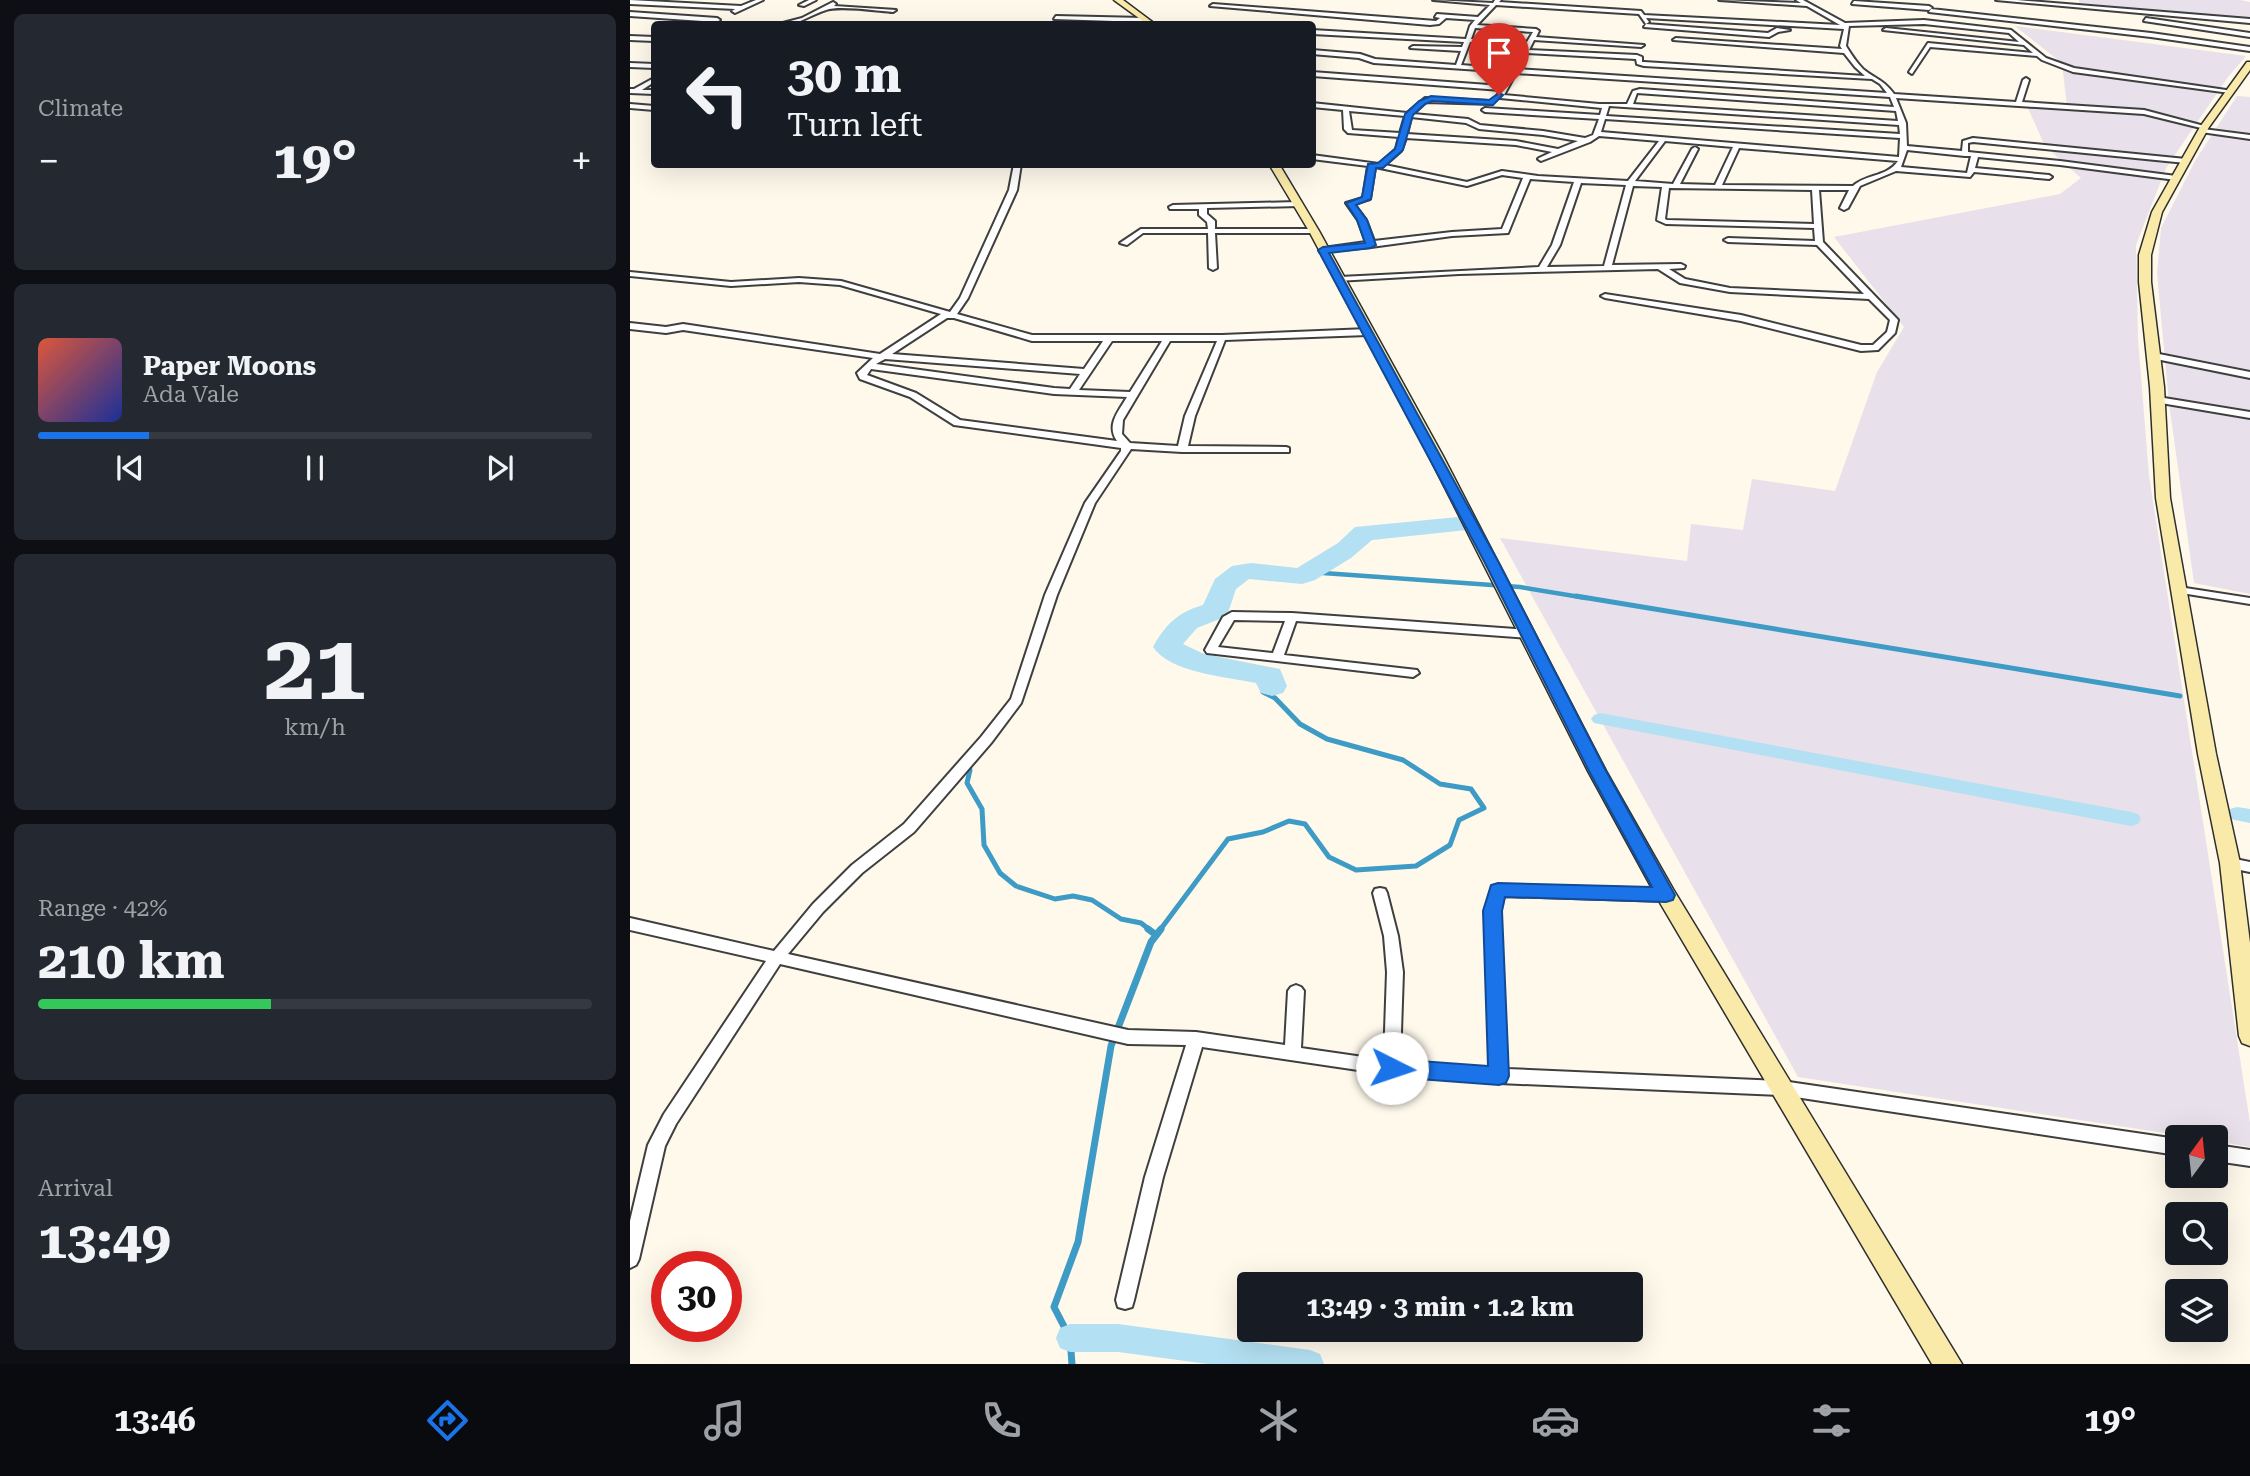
<!DOCTYPE html>
<html lang="en">
<head>
<meta charset="utf-8">
<style>
	body { margin:0; font-family:"Roboto Serif",serif; background:#242831; color:#f1f3f6; height:100vh; display:flex; flex-direction:column; font-size:26px; white-space:nowrap }
	* { box-sizing:border-box; margin:0 }
	p { font-size:23px; color:#9ea1a6 }
	.icon { flex:none; width:38px; height:38px; fill:none; stroke:currentColor; stroke-width:2; stroke-linecap:round; stroke-linejoin:round }
	.map { position:relative; flex:1; overflow:hidden }
	.sheet { display:flex; flex-direction:column; gap:14px; padding:14px; background:#0d0f14; width:630px }
	.sheet>* { flex:none }
	.top-card { position:absolute; left:21px; top:21px; width:665px; height:147px; border-radius:7px; box-shadow:0 7px 28px #0002; background:#171b24; color:#f1f3f6; overflow:hidden }
	.needle { width:46px; rotate:15deg }
	.tools { position:absolute; left:1535px; top:1125px; display:grid; gap:14px }
	.tools a { display:grid; place-items:center; width:63px; height:63px; border-radius:7px; background:#171b24; box-shadow:0 7px 28px #0002; font-size:35px }
	.speed { position:absolute; left:21px; top:1251px; display:flex; gap:14px; font-size:35px; font-weight:700; text-align:center }
	.speed>* { display:grid; place-content:center; width:91px; height:91px; border-radius:50%; background:#171b24; box-shadow:0 7px 28px #0002; line-height:1 }
	.speed .limit { border:10px solid #d22; background:#fff; color:#111 }
	.pin { position:absolute; display:grid; place-items:center; width:60px; height:60px; color:#fff; margin:-72px -30px; border-radius:50% 50% 50% 0; rotate:-45deg; box-shadow:0 0 7px #0007 }
	.pin .icon { rotate:45deg }
	.me { position:absolute; width:77px; margin:-38px; rotate:94deg; stroke-linejoin:round; filter:drop-shadow(0 0 5px #0008) }
	.turn { display:flex; align-items:center; gap:24px; height:147px; padding:0 21px; font-size:32px }
	.turn .icon { width:91px; height:91px; stroke-width:2.5 }
	.turn b { display:block; font-size:49px; line-height:60px }
	.big { font-size:52px; font-weight:700; line-height:1.1 }
	.sheet .widget { flex:1; display:flex; flex-direction:column; justify-content:center; gap:10px; min-width:0; padding:0 24px; border-radius:10px; background:#242831 }
	.sheet .dial { align-items:center; gap:0 }
	.dial b { font-size:91px; line-height:1 }
	.song { display:flex; align-items:center; gap:21px }
	.cover { width:84px; height:84px; border-radius:10px; background:linear-gradient(135deg,hsl(10 70% 55%),hsl(230 70% 35%)) }
	.played { height:7px; border-radius:4px; background:linear-gradient(90deg,#1a73e8 20%,#363941 20%) }
	.keys { display:flex; justify-content:space-around; direction:ltr }
	.heat { display:flex; justify-content:space-between; align-items:center; font-size:38px; direction:ltr }
	.charge { height:10px; border-radius:5px; background:linear-gradient(90deg,#34c759 42%,#363941 0) }
	.trip { position:absolute; left:607px; top:1272px; width:406px; height:70px; border-radius:7px; background:#171b24; box-shadow:0 7px 28px #0002; font-weight:700; line-height:70px; text-align:center }
	.dock { display:flex; height:112px; justify-content:space-around; align-items:center; background:#090b0e; color:#9ea1a6 }
	.dock .icon { width:49px; height:49px }
	.dock .selected { color:#1a73e8 }
	.dock b { font-size:32px; color:#f1f3f6 }
	main { display:flex; flex:1; min-height:0 }
	.map>svg:first-child { display:block }
	.industrial { fill:#e8e0ea }
	.lines { fill:none; stroke-linecap:round; stroke-linejoin:round }
	.stream-far2 { stroke:#3e9bc5; stroke-width:4.5 }
	.stream-far1 { stroke:#3e9bc5; stroke-width:5 }
	.stream { stroke:#3e9bc5; stroke-width:7 }
	.canal { fill:#b3e0f2; fill-rule:evenodd }
	.river { fill:#b3e0f2; fill-rule:evenodd }
	.street-casing { stroke:#3f3f3f; stroke-width:4 }
	.secondary-casing { stroke:#2e2e2e; stroke-width:3 }
	.street { fill:#fff; fill-rule:evenodd }
	.secondary { fill:#faeaaa; fill-rule:evenodd }
	.route { fill:#1a73e8; stroke:#114b97; stroke-width:2 }
</style>
</head>
<body>
<main>
<section class="sheet">
<div class="widget"><p>Climate</p>
<div class="heat"><a>−</a><b class="big">19°</b><a>+</a></div>
</div>
<div class="widget">
<div class="song"><i class="cover"></i><div><b>Paper Moons</b><p>Ada Vale</p></div></div>
<div class="played"></div>
<div class="keys"><svg class="icon" aria-label="previous" viewBox="0 0 24 24"><path d="M18 5L8 12l10 7zM5 5v14"/></svg><svg class="icon" aria-label="pause" viewBox="0 0 24 24"><path d="M8 5v14M16 5v14"/></svg><svg class="icon" aria-label="next" viewBox="0 0 24 24"><path d="M6 5l10 7-10 7zM19 5v14"/></svg></div>
</div>
<div class="widget dial"><b>21</b><p>km/h</p></div>
<div class="widget"><p>Range · 42%</p><b class="big">210 km</b><div class="charge"></div></div>
<div class="widget"><p>Arrival</p><b class="big">13:49</b></div>
</section>
<div class="map">
<svg width="1620" height="1364" viewBox="0 0 1620 1364">
	<rect width="100%" height="100%" fill="#fef9eb"/>
	<path class="industrial" d="M1449 0H1610L1620 2V19L1449 3Z
		M1385 26 1616 56 1598 77 1536 168 1506 245 1508 339 1519 476 1620 1123V1147L1586 1141V1138L1561 1137 1168 1077 870 538 1057 561 1061 524 1113 530 1122 479 1205 491 1247 372 1274 327 1204 237 1430 194 1451 178 1415 146 1397 106 1437 107 1432 63Z
		M1607 96 1620 97V594L1564 583 1539 403 1527 273 1531 228 1565 161Z"/>
	<g class="lines">
		<path class="stream-far2" d="M679 572 890 587 956 598"/>
		<path class="stream-far1" d="M946 596 1550 696
			M340 770 337 783 352 809 354 845 370 873 386 886 425 899 443 896 462 900 491 919 511 923 520 930
			M530 930 598 839 633 832 659 821 675 824 699 857 726 870 786 866 820 845 829 820 854 808 841 789 810 784 773 760 697 739 670 724 645 698 633 692 642 686"/>
		<path class="stream" d="M518 929 526 935
			M442 1364 440 1338 424 1307 448 1242 481 1046 521 942 531 929"/>
		<path class="canal" d="M970 713 1501 812 1508 814 1511 819 1508 824 1501 826 964 723 961 719 964 715Z
			M1607 807 1620 809V823L1600 819 1597 814 1600 809Z
			M440 1324H488L680 1350 690 1354 694 1364H578L488 1352H440L430 1348 426 1338 430 1328Z"/>
		<path class="river" d="M828 517 837 520 841 525 837 530 742 540 721 558 685 580 672 584 619 579 606 589 597 616 567 628 553 644 574 654 650 669 657 686 653 693 642 696 631 693 626 683C598 677 540 673 523 647 535 625 548 612 573 605L585 579 602 566 621 563 667 568 708 543 725 527Z"/>
		<defs>
			<path id="street" d="M0 0 111 6 126 0H133L105 13 102 11 105 9 0 4Z
				M179 0H186L174 6 169 5Z
				M803 0 863 3 865 0H871L869 2 1011 11 1014 15 1210 25 1177 6 1089 0 1171 3 1166 0H1173L1215 23 1294 20 1381 30 1416 58 1444 68 1603 91 1600 93 1443 72 1412 60 1407 56 1300 47 1282 74 1279 72 1298 43 1403 53 1394 45 1253 30 1256 28 1389 42 1379 33 1294 24 1219 26 1216 46C1221 54 1226 62 1233 69 1245 79 1253 79 1264 94L1386 102 1393 80 1396 78 1399 80 1392 102 1514 110 1578 127 1575 129 1514 114 1266 98 1276 123 1277 146 1332 151 1333 141 1343 138 1556 159 1559 161 1556 163 1343 142 1338 143V152L1430 161 1546 176 1549 178 1546 180 1430 165 1348 157 1345 168 1419 175 1422 177 1419 179 1344 172 1340 177 1266 171 1230 186 1218 208 1214 210 1210 208 1219 190H1189L1193 242 1268 320 1265 333 1248 350 1231 351 1111 321 975 298 971 296 975 294 1111 315 1231 345H1243L1257 332 1260 320 1239 299 1100 292 1050 283 1028 269 829 274 707 281 706 279 710 277 909 267 922 245 944 182 900 179 878 233 822 236 741 247 690 252 689 250 693 248 736 242 728 220 716 203 733 198 738 166 682 159V155L749 164 766 149 769 137 718 133 714 129 713 110 682 107V103L777 113 795 98 860 101 862 104 796 102 783 114 838 119 850 125 913 131 955 138 963 135 969 119 855 112 852 110 855 108 970 115 972 108 870 98 867 96 871 90 682 76V72L872 86 880 72 744 63 729 58 682 54V50L730 54 745 59 826 65 831 51 780 48 783 46 832 47 834 42 682 34V30L836 39 840 26 845 20 816 18 809 24 800 25 580 6 583 4 806 21 810 18 805 17 807 14 848 17 860 5ZM866 5 1009 14 1016 24 1019 22 1016 18 1214 29 1210 46 1212 49 1046 38 1043 40 1214 53 1225 67 1235 76 1014 62H1012V57L1007 55 899 50 904 40 1011 47 1014 45 906 37 909 31 906 29 847 25ZM845 28 903 32 897 42 841 39ZM840 42 895 45 882 69 831 65ZM897 53 1006 59 1007 64 1014 66 1242 79 1250 84 1257 93 888 69ZM886 73 1260 97 1264 107 1010 89 1003 91 997 104H969L874 95ZM1007 93 1266 111 1268 121 1003 104ZM979 106 1269 125 1270 134 976 116ZM719 111 775 116 770 133 722 130ZM781 117 836 123 849 129 913 135 948 141 928 149 886 141 777 134ZM975 119 1270 138 1269 157 971 132ZM969 136 1029 141 998 181 908 176 872 171 837 182 755 165 771 151 776 138 886 145 922 152 909 158 908 159 911 161 960 142ZM1035 141 1103 147 1085 185 1050 184 1068 149 1065 147 1062 149 1043 184 1005 181ZM1109 148 1268 161C1257 177 1236 174 1223 186L1092 185ZM1277 150 1335 156H1341L1337 173 1271 167ZM745 167 837 186 872 175 893 178 872 229 822 232 744 241 736 220 724 204 740 199ZM951 183 996 185 974 266 917 267 930 245ZM1003 186 1032 187 1027 220 1036 224 1184 228 1185 241 1098 238 1094 240 1098 242 1187 245 1234 294 1100 288 1055 279 1039 269 1054 268 1055 266 1051 264 982 265ZM1039 188 1182 190 1184 224 1037 220 1035 219Z
				M1366 0H1387L1620 19V23Z
				M1224 1 1299 6 1302 8 1299 10 1222 4Z
				M203 2 206 4 204 6 266 10 263 12C248 11 209 5 196 10 179 15 169 26 149 24L172 18Z
				M1301 9 1521 33 1620 47V51L1521 37 1299 12Z
				M0 12 87 18 90 20 87 22 0 16Z
				M426 16 513 18 516 20 513 22 424 19Z
				M1516 18 1620 33V37L1514 21Z
				M1016 24 1138 33 1147 28 1160 30 1148 32 1139 37 1014 27Z
				M0 36 24 37V41L0 40Z
				M0 63 24 64V68L0 67Z
				M24 78V82L12 90H24V94L0 93V89H4Z
				M0 104 24 106V110L0 108Z
				M1573 129 1620 135V139L1571 132 1570 131Z
				M384 164H391L387 190 338 298 327 314 402 335H592L738 329 742 332 738 335 595 340 565 416 558 446 656 447 659 448V452H552L501 449 465 503 427 595 391 703 361 743 284 832 232 873 193 912 158 954 498 1030 566 1032 655 1045 658 991 661 987 666 985 671 987 674 991 671 1048 754 1060 757 972 754 936 743 893 745 889 750 888 755 889 757 893 768 936 773 972 770 1062 861 1068 856 911 863 886 868 885 1036 889 1041 891 1043 895 1041 899 1036 901 874 896 870 911 877 1069 1152 1081 1547 1139V1155L1152 1095 869 1083 762 1075 572 1047 533 1177 504 1300 502 1307 495 1309 488 1307 486 1300 515 1177 556 1045 498 1044 150 964 46 1124 35 1146 9 1259 6 1265 0 1268V1221L18 1145 34 1114 136 961 0 930V918L144 951 183 904 222 865 274 824 351 737 381 699 415 595 455 503 491 451V448L324 425 280 397 230 379 227 373 243 358 53 330 36 333 0 329V323L36 327 53 324 250 354 311 314 210 285 169 282 101 286 0 276V272L101 282 169 278 211 281 320 312 330 298 379 190ZM317 318H324L402 341H473L454 369 262 354ZM482 341H532L500 392 449 390ZM540 341H587L555 416 548 446 500 443 492 434 493 420ZM255 359 450 374 440 389 424 388 246 364ZM241 369 424 394 497 397C488 412 476 425 487 441L330 420 286 393 237 375Z
				M667 202 671 204 670 206 577 208V214L585 221V229H684L688 231 684 233H585L587 268 583 270 579 268 578 233H513L497 245 490 243 511 229H578L577 222 569 215V209H540L539 207 543 205Z
				M1524 353 1620 372V378L1521 358 1520 356Z
				M1528 397 1620 412V418L1525 402 1523 400Z
				M1549 587 1620 598V604L1545 592 1543 590 1545 588Z
				M602 612 662 613 898 630 904 634 898 638 666 621 654 655 787 670 789 673 783 677 577 653 575 650 593 617ZM604 620 655 621 643 653 588 647Z
				M1600 858 1620 862V872L1595 867 1593 863 1595 859Z
				M1586 1145 1620 1150V1166L1586 1161Z"/>
			<path id="secondary" d="M484 0H493L525 24H517Z
				M1617 62H1620V70L1579 127 1532 212 1521 255V282L1534 387 1540 498 1586 754 1610 863 1620 943V1046L1612 1043 1609 1036 1590 863 1568 754 1526 498 1520 387 1509 282V255L1522 212 1570 127Z
				M639 164H649L689 231 813 456 976 771 1043 889 1332 1364H1302L1029 901 958 771 799 456 679 231Z"/>
		</defs>
		<use href="#street" class="street-casing"/>
		<use href="#secondary" class="secondary-casing"/>
		<use href="#street" class="street"/>
		<use href="#secondary" class="secondary"/>
	</g>
	<path class="route" d="M869 93 873 95 863 105 802 101 795 104 783 115 773 150 753 168H746L741 199 726 205 737 220 746 245 741 248 699 253 869 563 976 771 1045 895 1043 900 1036 902 875 897 872 911 879 1076 876 1083 869 1085 762 1077 754 1074 751 1068 754 1061 762 1059 858 1066 853 911 861 885 868 883 1022 887 959 771 855 563 688 250 693 247 735 243 727 220 716 203 732 197 738 164 748 163 765 149 775 114 789 101 801 96 859 100Z"/>
</svg>
<div class="tools">
<a><svg class="needle" viewBox="-14 -14 28 28"><path d="M0-13l5 13h-10z" fill="#e53935"/><path d="M0 13l5-13h-10z" fill="#9ea1a6"/></svg></a>
<a><svg class="icon" aria-label="search" viewBox="0 0 24 24"><circle cx="10" cy="10" r="6"/><path d="M15 15l6 6"/></svg></a>
<a><svg class="icon" aria-label="layers" viewBox="0 0 24 24"><path d="M12 4l9 5-9 5-9-5zM3 14l9 5 9-5"/></svg></a>
</div>
<div class="speed"><div class="limit">30</div></div>
<div class="pin" style="left:869px;top:95px;background:#d93025"><svg class="icon" aria-label="arrive" viewBox="0 0 24 24"><path d="M6 21V4h12l-3 4 3 4H6"/></svg></div>
<svg class="me" style="left:762px;top:1068px" viewBox="-20 -20 40 40"><circle r="19" fill="#fff"/><path d="M0-13L10 11 0 6-10 11z" fill="#1a73e8"/></svg>
<div class="trip">13:49 · 3 min · 1.2 km</div>
<div class="top-card">
<div class="turn"><svg class="icon" aria-label="left" viewBox="0 0 24 24"><path d="M17 20v-9H6M10 6l-5 5 5 5"/></svg><div><b>30 m</b>Turn left</div></div>
</div>
</div>
</main>
<nav class="dock">
<b>13:46</b>
<svg class="icon selected" aria-label="directions" viewBox="0 0 24 24"><path d="M12 3l9 9-9 9-9-9zM9 14v-3h6M13 9l2 2-2 2"/></svg>
<svg class="icon" aria-label="music" viewBox="0 0 24 24"><path d="M9 18V5l10-2v13"/><circle cx="6" cy="18" r="3"/><circle cx="16" cy="16" r="3"/></svg>
<svg class="icon" aria-label="phone" viewBox="0 0 24 24"><path d="M5 4h4l2 5-3 2q2 4 5 5l2-3 5 2v4C11 20 4 13 5 4z"/></svg>
<svg class="icon" aria-label="climate" viewBox="0 0 24 24"><path d="M12 3v18M4 7l16 10M4 17L20 7"/></svg>
<svg class="icon" aria-label="car" viewBox="0 0 24 24"><path d="M5 17H2v-5l4-1 3-4h7l3 4 3 1v5h-3M9 17h6M6 11h13"/><circle cx="7" cy="17" r="2"/><circle cx="17" cy="17" r="2"/></svg>
<svg class="icon" aria-label="filters" viewBox="0 0 24 24"><path d="M4 7h16M4 17h16"/><circle cx="9" cy="7" r="2"/><circle cx="15" cy="17" r="2"/></svg>
<b>19°</b>
</nav>
</body>
</html>
